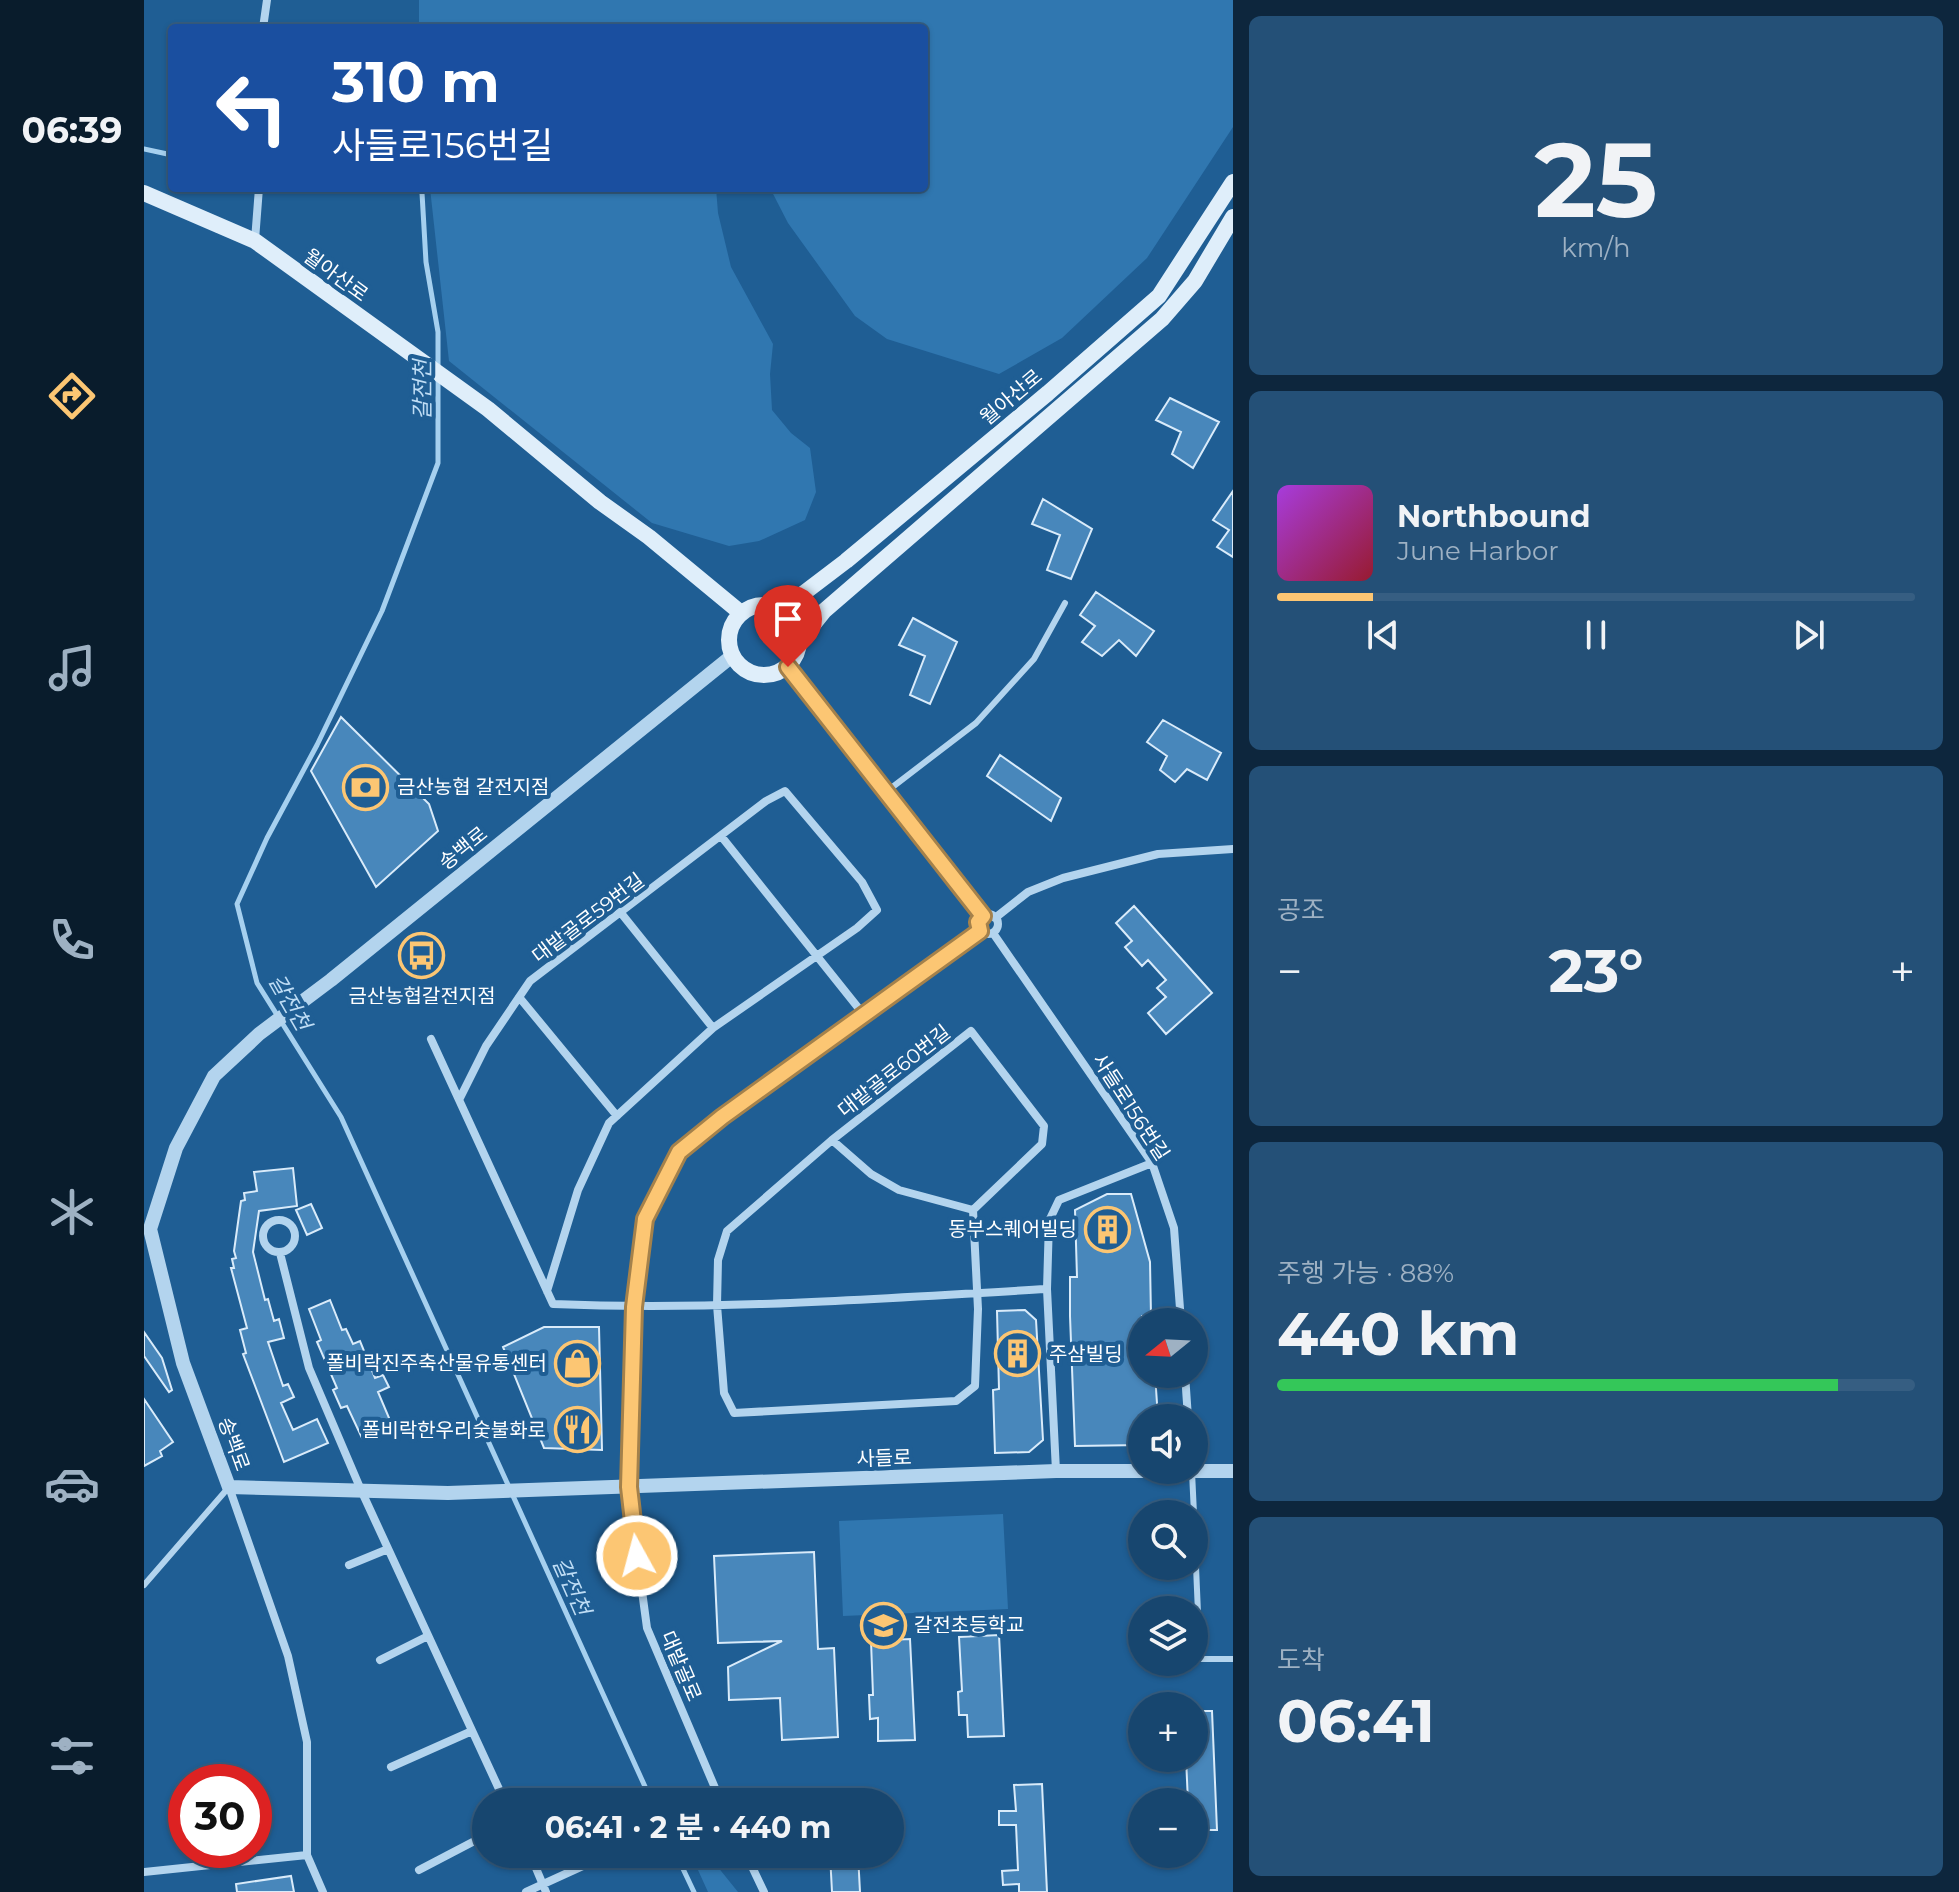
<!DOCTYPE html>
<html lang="ko">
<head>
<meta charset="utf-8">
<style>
	body { margin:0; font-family:Montserrat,"Noto Sans KR",sans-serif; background:#245077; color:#f1f3f6; height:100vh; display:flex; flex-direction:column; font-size:30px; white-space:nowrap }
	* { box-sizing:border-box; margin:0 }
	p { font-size:26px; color:#9eb1c3 }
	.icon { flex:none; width:44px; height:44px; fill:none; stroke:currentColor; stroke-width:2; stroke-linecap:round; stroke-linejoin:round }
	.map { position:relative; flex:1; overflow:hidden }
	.details { display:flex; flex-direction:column; gap:16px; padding:16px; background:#0d263d; width:726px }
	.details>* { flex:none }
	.guide { position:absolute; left:24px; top:24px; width:760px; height:168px; border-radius:8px; box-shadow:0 2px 6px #0004,0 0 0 2px #365e82; background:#1a4fa0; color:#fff; overflow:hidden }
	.needle { width:52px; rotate:252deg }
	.fabs { position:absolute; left:984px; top:1308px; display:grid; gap:16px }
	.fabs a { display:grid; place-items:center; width:80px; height:80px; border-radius:50%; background:#17466f; box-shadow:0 2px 6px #0004,0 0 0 2px #365e82; font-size:40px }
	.speed { position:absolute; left:24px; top:1764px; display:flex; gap:16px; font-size:40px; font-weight:700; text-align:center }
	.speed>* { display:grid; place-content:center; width:104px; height:104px; border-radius:50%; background:#17466f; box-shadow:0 2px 6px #0004,0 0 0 2px #365e82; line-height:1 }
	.speed .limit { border:12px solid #d22; background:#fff; color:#111 }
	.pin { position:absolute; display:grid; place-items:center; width:68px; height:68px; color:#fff; margin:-82px -34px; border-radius:50% 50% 50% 0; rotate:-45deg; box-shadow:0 0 8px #0007 }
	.pin .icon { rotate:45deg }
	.me { position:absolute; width:88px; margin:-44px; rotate:353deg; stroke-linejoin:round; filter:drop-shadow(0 0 6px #0008) }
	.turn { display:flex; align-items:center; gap:28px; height:168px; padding:0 32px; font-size:36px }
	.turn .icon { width:104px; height:104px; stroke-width:2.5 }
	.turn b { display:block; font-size:56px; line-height:68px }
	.big { font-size:60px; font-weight:700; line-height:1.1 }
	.details .card { flex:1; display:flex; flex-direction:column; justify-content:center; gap:12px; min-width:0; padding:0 28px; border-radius:12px; background:#245077 }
	.details .dial { align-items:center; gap:0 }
	.dial b { font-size:104px; line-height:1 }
	.song { display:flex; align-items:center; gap:24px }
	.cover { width:96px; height:96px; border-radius:12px; background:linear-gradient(135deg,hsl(280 70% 55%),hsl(350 70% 35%)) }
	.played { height:8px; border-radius:4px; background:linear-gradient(90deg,#fcc673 15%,#365e82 15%) }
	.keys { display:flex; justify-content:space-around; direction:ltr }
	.heat { display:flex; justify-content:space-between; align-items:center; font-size:44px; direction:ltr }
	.charge { height:12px; border-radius:6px; background:linear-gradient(90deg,#34c759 88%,#365e82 0) }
	.trip { position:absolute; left:328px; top:1788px; width:432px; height:80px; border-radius:40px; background:#17466f; box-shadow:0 2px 6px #0004,0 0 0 2px #365e82; font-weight:700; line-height:80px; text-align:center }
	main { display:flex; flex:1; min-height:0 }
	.tab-bar { display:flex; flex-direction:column; width:144px; justify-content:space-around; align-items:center; background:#091c2c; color:#9eb1c3 }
	.tab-bar .icon { width:56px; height:56px }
	.tab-bar .on { color:#fcc673 }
	.tab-bar b { font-size:36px; color:#f1f3f6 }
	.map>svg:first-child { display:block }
	.green { fill:#3077b0 }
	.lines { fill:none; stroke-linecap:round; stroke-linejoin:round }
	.stream { stroke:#a6d0ef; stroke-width:5 }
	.building { fill:#4887bb; stroke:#d9ebfa; stroke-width:2 }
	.service { stroke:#b3d4ee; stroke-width:6 }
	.minor { stroke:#b3d4ee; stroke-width:8 }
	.tertiary { stroke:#b3d4ee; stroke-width:14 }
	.secondary { stroke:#dfeefa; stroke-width:16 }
	.route-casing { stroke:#a4814b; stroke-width:20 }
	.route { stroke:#fcc673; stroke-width:14 }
	.labels { text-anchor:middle; stroke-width:8; stroke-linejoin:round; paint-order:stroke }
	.street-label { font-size:20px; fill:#fff; stroke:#1f5e94 }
	.poi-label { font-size:20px; fill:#fff; stroke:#1f5e94; text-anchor:start }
	.water-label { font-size:22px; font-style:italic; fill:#bfddf5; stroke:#1f5e94 }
</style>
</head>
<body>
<main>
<nav class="tab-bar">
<b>06:39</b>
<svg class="icon on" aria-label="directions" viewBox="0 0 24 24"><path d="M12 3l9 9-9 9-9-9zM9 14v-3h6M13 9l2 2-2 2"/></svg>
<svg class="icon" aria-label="music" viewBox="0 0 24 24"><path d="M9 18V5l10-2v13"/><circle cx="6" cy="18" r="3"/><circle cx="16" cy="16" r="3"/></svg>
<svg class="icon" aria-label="phone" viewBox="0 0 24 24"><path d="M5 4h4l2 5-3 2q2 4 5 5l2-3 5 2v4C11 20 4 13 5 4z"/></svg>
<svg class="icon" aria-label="climate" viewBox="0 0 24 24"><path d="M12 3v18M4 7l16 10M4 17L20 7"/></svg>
<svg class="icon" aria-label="car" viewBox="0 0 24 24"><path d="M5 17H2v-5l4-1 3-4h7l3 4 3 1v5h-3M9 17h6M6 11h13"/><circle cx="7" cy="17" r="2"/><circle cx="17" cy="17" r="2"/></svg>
<svg class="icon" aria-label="filters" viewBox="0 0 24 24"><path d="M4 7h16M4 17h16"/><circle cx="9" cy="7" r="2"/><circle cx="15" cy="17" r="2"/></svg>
</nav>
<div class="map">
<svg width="1089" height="1892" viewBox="0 0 1089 1892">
	<rect width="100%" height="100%" fill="#1f5e94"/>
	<path class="green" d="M275 0H1089V127L1003 258 918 338 855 374 743 339 711 316 644 223 626 188H780V28H275Z
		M286 188H572L574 213 587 267 629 344 626 374 628 410 647 433 666 448 672 492 661 520 615 541 585 546 508 523 305 361Z
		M859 1514 864 1609 699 1616 695 1521Z
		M569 1861 594 1892H564L554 1870Z"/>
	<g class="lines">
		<path class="stream" d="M0 149 28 155
			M271 188 278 193 282 262 294 332V367
			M294 377V463L238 611 173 745 123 838 93 904 113 983 197 1117 508 1802
			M532 1854 550 1892"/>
	</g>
	<path class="building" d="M1026 398 1075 422 1049 468 1028 454 1037 432 1012 420Z
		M1089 491V557L1073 547 1085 530 1069 520Z
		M899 499 948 529 927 579 903 570 916 535 888 524Z
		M952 592 1010 631 992 656 975 640 958 656 938 642 951 626 936 615Z
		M769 618 813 642 786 704 766 695 781 656 755 645Z
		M197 717 285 804 294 831 232 887 167 771Z
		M1019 720 1077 753 1063 780 1043 769 1031 782 1016 770 1023 756 1003 742Z
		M856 755 917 798 907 821 843 776Z
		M990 906 1068 993 1022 1034 1004 1013 1022 997 1013 988 1022 980 1004 960 998 966 981 947 988 941 972 923Z
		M149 1168 153 1206 115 1211 109 1252 121 1300 124 1299 130 1321 135 1319 140 1338 124 1342 139 1386 144 1384 150 1397 137 1403 149 1430 173 1419 184 1443 140 1462 99 1354 102 1353 96 1330 103 1328 87 1268H90L88 1259 92 1258 90 1251 97 1201 101 1200 100 1193 113 1191 110 1172Z
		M963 1194H987L1006 1262 1007 1316H998V1374H1011L1014 1418H998V1445L931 1446 926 1316V1277H933L931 1210Z
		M167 1204 178 1228 163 1235 152 1210Z
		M186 1300 198 1330 202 1329 209 1344 216 1341 231 1378 239 1375 245 1387 234 1392 248 1425 218 1438 203 1406 197 1408 189 1390 193 1388 173 1342 177 1340 165 1309Z
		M881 1310 892 1320 899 1440 885 1452 851 1453 849 1390 855 1389 853 1311Z
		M400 1327H455L458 1450 400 1448 359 1347Z
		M0 1332 18 1358 28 1390 25 1392 0 1356Z
		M0 1399 29 1442 16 1451 18 1456 0 1466Z
		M670 1552 674 1649 690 1648 694 1737 638 1740 636 1698 585 1700 584 1667 638 1641 574 1643 570 1556Z
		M855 1635 860 1736 824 1737 823 1715H815L814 1692 818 1691 815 1637Z
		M766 1639 771 1740 734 1741V1718L726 1719 725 1695H729L727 1641Z
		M1050 1711H1068L1073 1830H1050V1802H1044L1042 1758H1050Z
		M898 1784 903 1892H875V1884L859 1885 858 1871 874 1870 872 1825H855V1811H872L870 1785Z
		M686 1854H714L716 1892H688Z
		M147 1876 150 1892H93L92 1884Z"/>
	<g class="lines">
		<path class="service" d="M742 792 832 723 890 659 921 603
			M1048 1472 1050 1514
			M1050 1520 1056 1659H1089
			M0 1585 85 1487"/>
		<path class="minor" d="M119 28 123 0
			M111 240 115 188
			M644 667 839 916
			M577 836 720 1015
			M477 913 569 1028
			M834 924a10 10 0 1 1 20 0a10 10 0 1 1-20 0Z
			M851 918 884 892 919 878 1014 854 1089 849
			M849 933 1008 1163 1030 1228 1037 1322
			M375 997 473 1116
			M827 1031 900 1126 898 1144 829 1210 834 1309 831 1386 812 1401 590 1413 580 1393 573 1305 574 1260 583 1231 688 1140Z
			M287 1039 409 1304C574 1311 739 1298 903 1289
			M316 1098 342 1046 386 981 622 801 641 791 718 882 733 910 713 928 569 1028 465 1123 434 1190 403 1291
			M688 1140 727 1174 755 1190 829 1210
			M119 1236a16 16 0 1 1 32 0a16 16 0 1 1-32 0Z
			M136 1253 165 1368 217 1490 361 1802
			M1041 1374 1044 1418
			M912 1471 903 1289 905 1221 915 1200 1008 1163
			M85 1487 144 1656 163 1742V1855L179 1892
			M205 1565 244 1549
			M236 1660 284 1636
			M247 1767 328 1731
			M577 1802 503 1628 490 1532 485 1487 486 1389 490 1307 501 1219 535 1152 578 1117 836 931
			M386 1854 402 1892
			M602 1854 620 1892
			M275 1870 342 1835
			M0 1872 163 1855
			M382 1892 465 1854"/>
		<path class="tertiary" d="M588 656 187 980 115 1034 70 1076 32 1148 6 1229 39 1363 85 1487 304 1493 912 1471H1089"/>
		<path class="secondary" d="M0 193 111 241 344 409 456 502 505 537 597 613
			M585 640a35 35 0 1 1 70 0a35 35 0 1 1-70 0Z
			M632 606 652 599 702 561 904 393 1015 296 1089 182
			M656 641 680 611 1018 319 1051 281 1089 217"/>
	</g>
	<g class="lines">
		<defs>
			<path id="route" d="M493 1556 485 1487 490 1307 501 1219 535 1152 578 1117 836 931 834 922 839 916 644 667"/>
		</defs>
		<use href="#route" class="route-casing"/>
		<use href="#route" class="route"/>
	</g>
	<defs>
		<symbol id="bank-ring" viewBox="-11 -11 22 22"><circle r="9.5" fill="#1f5e94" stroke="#fcc673" stroke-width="1.5"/><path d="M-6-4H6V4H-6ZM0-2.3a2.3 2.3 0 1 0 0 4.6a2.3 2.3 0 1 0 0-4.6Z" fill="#fcc673"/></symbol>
		<symbol id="bus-ring" viewBox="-11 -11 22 22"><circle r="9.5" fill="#1f5e94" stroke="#fcc673" stroke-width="1.5"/><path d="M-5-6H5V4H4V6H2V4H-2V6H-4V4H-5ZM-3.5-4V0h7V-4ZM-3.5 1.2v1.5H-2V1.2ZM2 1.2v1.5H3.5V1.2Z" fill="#fcc673"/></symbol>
		<symbol id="building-ring" viewBox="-11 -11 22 22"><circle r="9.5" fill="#1f5e94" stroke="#fcc673" stroke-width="1.5"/><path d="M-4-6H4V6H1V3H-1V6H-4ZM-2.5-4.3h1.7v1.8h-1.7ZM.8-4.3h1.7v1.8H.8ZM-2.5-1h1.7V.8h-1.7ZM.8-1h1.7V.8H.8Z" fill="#fcc673"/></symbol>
		<symbol id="shop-ring" viewBox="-11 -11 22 22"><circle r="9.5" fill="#1f5e94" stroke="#fcc673" stroke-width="1.5"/><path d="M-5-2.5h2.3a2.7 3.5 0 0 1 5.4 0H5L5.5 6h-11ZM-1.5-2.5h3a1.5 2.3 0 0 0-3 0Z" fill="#fcc673"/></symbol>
		<symbol id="restaurant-ring" viewBox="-11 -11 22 22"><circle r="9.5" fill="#1f5e94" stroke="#fcc673" stroke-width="1.5"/><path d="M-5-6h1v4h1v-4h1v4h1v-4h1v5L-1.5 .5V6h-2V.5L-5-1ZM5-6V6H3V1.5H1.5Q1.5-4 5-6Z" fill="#fcc673"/></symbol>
		<symbol id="school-ring" viewBox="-11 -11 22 22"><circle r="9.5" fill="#1f5e94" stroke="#fcc673" stroke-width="1.5"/><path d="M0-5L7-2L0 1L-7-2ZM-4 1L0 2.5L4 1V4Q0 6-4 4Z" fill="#fcc673"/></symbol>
	</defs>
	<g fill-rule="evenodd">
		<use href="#bank-ring" x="196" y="762" width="51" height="51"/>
		<use href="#bus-ring" x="252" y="930" width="51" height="51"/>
		<use href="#building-ring" x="938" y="1204" width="51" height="51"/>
		<use href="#building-ring" x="848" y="1328" width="51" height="51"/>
		<use href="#shop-ring" x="408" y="1338" width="51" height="51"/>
		<use href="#restaurant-ring" x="408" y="1404" width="51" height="51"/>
		<use href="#school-ring" x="714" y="1600" width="51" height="51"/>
	</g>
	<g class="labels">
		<g class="street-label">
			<text transform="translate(192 275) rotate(36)" y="7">월아산로</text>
			<text transform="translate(867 397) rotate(-40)" y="7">월아산로</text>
			<text transform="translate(319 848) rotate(-39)" y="7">송백로</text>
			<text transform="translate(444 918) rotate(-37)" y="7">대밭골로59번길</text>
			<text transform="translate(750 1071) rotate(-38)" y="7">대밭골로60번길</text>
			<text transform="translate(987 1107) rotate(57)" y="7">사들로156번길</text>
			<text transform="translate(90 1444) rotate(70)" y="7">송백로</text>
			<text transform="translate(740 1458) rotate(-2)" y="7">사들로</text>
			<text transform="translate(537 1666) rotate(67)" y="7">대밭골로</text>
		</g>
		<g class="poi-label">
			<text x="253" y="794">금산농협 갈전지점</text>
			<text x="278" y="1003" text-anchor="middle">금산농협갈전지점</text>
			<text x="933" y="1236" text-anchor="end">동부스퀘어빌딩</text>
			<text x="905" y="1361">주삼빌딩</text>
			<text x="403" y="1370" text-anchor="end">폴비락진주축산물유통센터</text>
			<text x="402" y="1437" text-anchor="end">폴비락한우리숯불화로</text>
			<text x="770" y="1632">갈전초등학교</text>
		</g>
		<g class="water-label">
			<text transform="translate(278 390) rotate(-90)" y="8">갈전천</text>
			<text transform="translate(146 1002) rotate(60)" y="8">갈전천</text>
			<text transform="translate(428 1586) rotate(66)" y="8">갈전천</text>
		</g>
	</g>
</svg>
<div class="fabs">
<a><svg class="needle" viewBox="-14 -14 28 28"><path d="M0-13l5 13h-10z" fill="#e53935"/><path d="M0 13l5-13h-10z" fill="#9eb1c3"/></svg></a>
<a><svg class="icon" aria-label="sound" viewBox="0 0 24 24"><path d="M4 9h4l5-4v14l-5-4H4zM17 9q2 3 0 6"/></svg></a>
<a><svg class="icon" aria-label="search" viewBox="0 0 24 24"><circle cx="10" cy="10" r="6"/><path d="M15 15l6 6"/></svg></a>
<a><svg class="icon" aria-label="layers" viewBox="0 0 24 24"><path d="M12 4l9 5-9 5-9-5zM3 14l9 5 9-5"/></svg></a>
<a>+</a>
<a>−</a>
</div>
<div class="speed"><div class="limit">30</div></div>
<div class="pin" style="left:644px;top:667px;background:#d93025"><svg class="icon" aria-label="arrive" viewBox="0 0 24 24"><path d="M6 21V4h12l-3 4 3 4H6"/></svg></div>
<svg class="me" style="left:493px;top:1556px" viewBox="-20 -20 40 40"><circle r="17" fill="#fcc673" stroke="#fff" stroke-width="3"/><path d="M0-11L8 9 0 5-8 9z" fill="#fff"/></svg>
<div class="trip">06:41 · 2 분 · 440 m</div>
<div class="guide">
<div class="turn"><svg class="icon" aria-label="left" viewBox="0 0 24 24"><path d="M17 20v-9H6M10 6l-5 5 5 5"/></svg><div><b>310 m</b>사들로156번길</div></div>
</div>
</div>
<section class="details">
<div class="card dial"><b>25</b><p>km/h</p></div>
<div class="card">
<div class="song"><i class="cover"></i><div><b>Northbound</b><p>June Harbor</p></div></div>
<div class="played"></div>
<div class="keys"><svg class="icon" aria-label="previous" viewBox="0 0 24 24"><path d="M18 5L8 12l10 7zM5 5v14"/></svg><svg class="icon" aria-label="pause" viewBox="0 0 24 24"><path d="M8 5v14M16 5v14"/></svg><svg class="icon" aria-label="next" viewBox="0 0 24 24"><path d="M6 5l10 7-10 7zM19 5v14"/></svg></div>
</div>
<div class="card"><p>공조</p>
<div class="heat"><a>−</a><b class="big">23°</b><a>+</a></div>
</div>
<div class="card"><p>주행 가능 · 88%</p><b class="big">440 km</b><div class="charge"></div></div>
<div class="card"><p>도착</p><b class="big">06:41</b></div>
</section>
</main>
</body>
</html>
